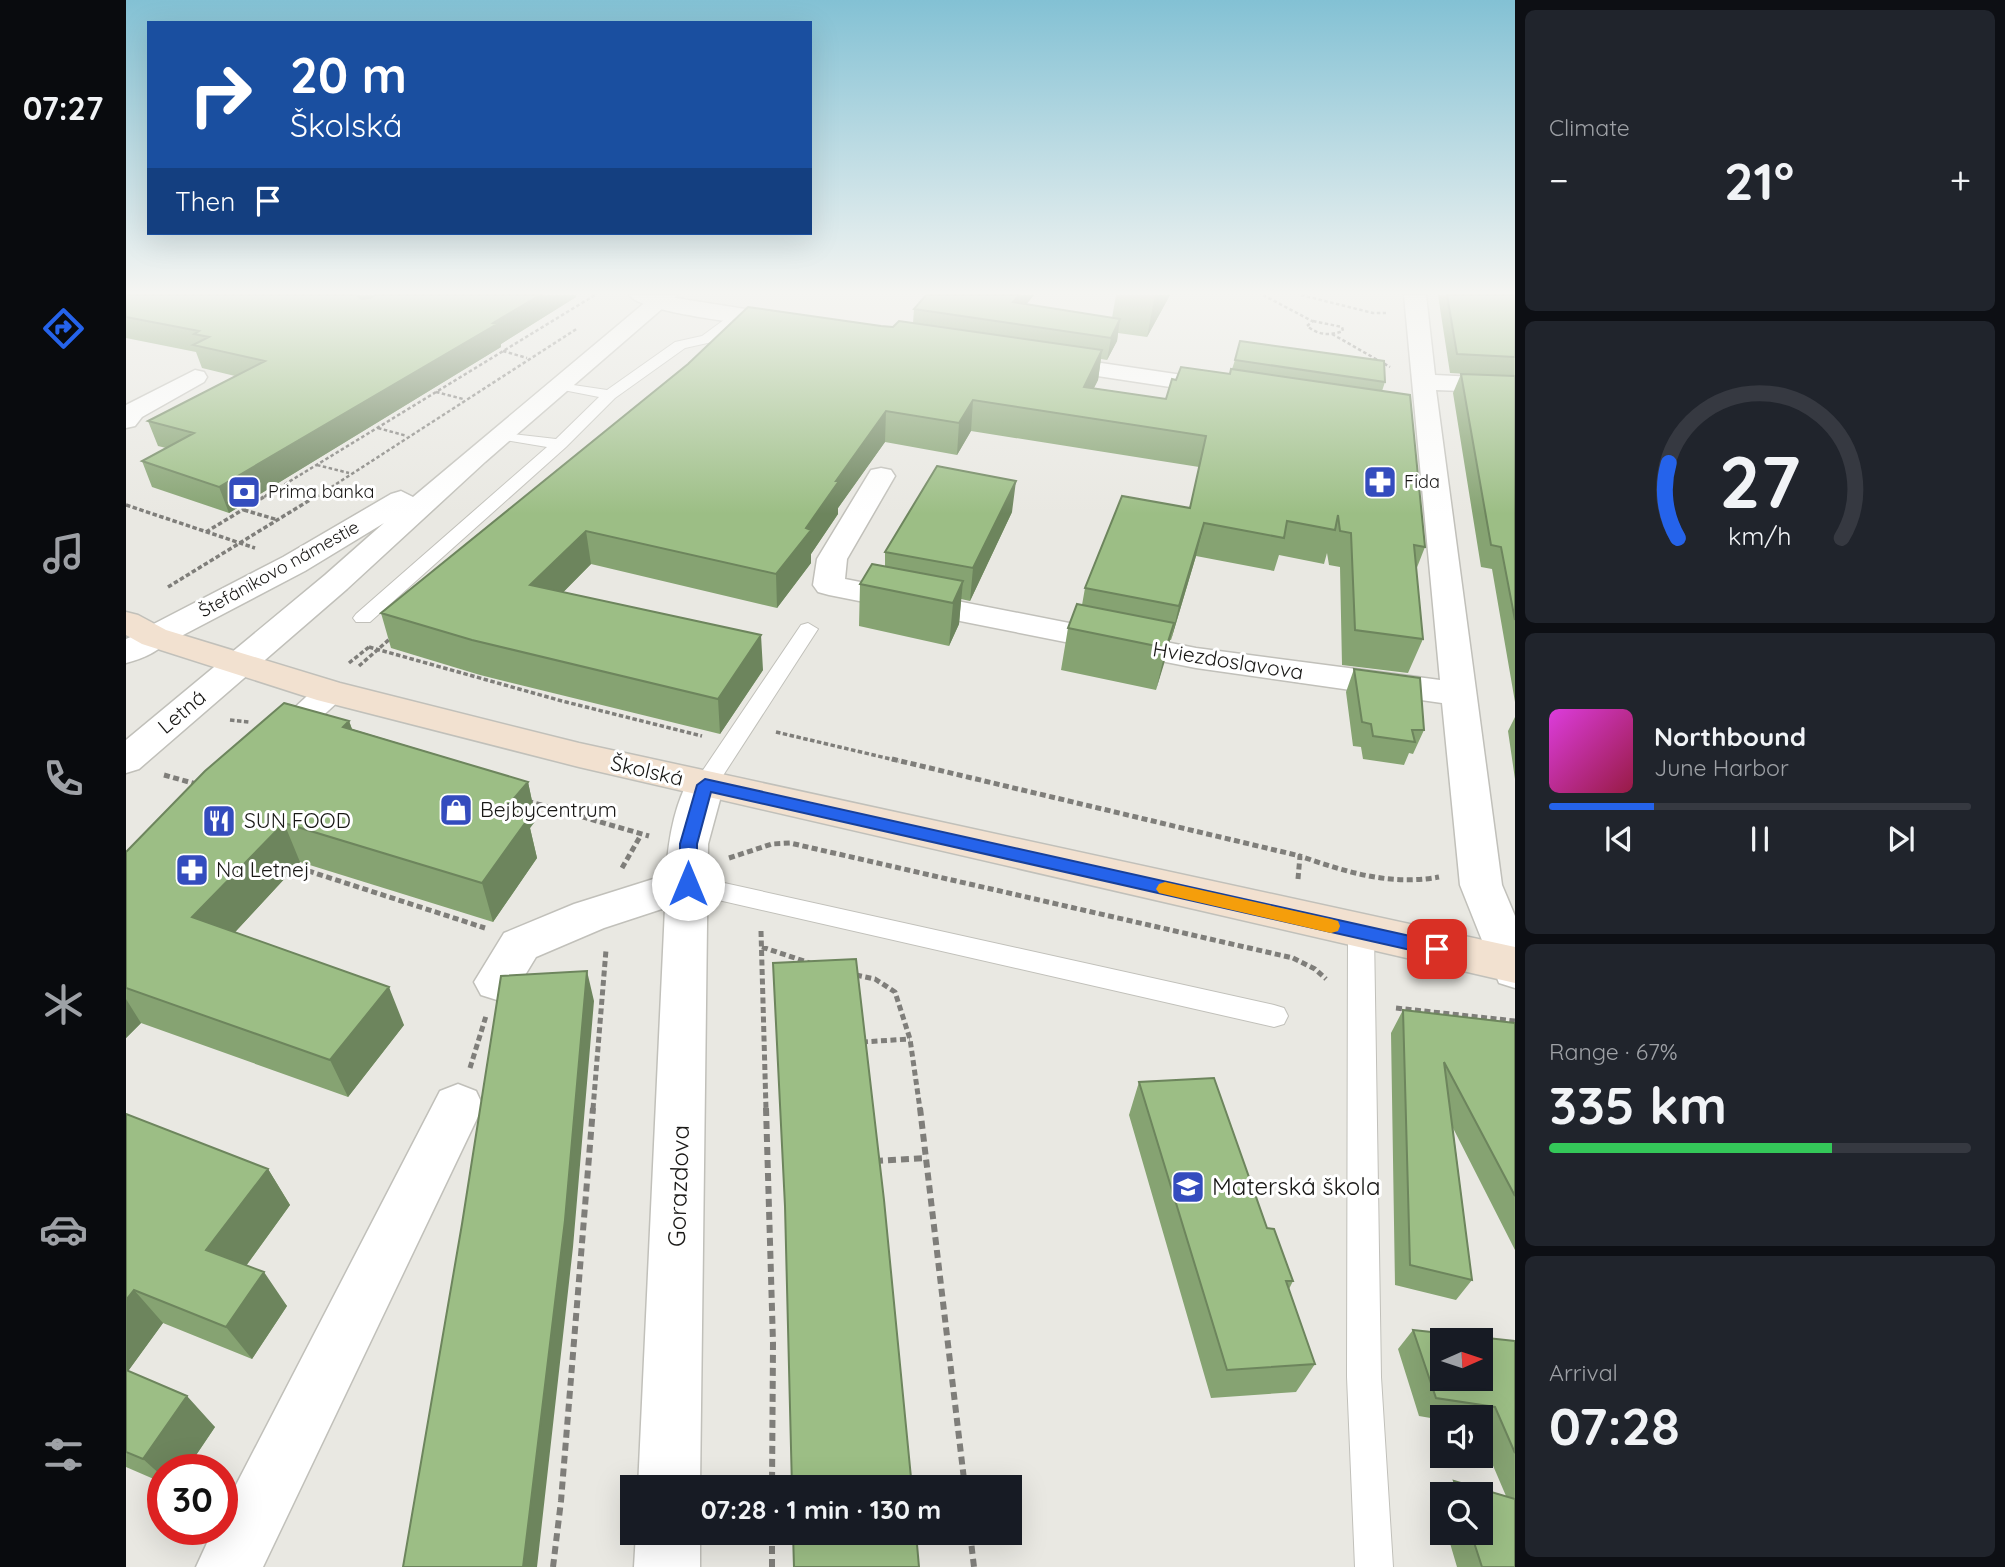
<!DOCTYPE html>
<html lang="en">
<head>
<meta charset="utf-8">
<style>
	body { margin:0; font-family:Quicksand,sans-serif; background:#20242c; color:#f1f3f6; height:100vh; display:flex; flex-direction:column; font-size:26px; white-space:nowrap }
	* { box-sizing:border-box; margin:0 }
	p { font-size:23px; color:#9ea1a6 }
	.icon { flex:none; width:38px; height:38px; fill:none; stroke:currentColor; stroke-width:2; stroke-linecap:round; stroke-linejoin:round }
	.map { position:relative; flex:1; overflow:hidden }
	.details { display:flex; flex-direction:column; gap:10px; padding:10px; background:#0d0f14; width:490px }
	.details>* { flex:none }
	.banner { position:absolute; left:21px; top:21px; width:665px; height:214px; border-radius:0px; box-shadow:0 7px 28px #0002; background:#1a4fa0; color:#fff; overflow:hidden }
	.needle { width:46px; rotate:87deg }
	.fabs { position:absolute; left:1304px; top:1328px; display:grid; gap:14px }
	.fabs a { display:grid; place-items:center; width:63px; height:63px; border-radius:0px; background:#171b24; box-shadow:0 7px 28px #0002; font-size:35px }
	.speed { position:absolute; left:21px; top:1454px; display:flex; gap:14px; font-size:35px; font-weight:700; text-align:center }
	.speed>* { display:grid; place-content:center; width:91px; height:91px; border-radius:50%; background:#171b24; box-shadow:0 7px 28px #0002; line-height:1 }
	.speed .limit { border:10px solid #d22; background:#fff; color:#111 }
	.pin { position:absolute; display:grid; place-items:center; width:60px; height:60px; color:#fff; margin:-30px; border-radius:14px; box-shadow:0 4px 10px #0006 }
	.me { position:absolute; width:77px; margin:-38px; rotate:0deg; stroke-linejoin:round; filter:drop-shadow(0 0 5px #0008) }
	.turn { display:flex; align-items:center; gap:24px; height:147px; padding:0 28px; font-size:32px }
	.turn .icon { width:91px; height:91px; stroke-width:2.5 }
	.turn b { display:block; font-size:49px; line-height:60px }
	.then { display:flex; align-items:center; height:66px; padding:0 28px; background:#0003; gap:14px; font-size:26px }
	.big { font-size:52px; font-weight:700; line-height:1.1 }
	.details .widget { flex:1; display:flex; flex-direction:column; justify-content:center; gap:10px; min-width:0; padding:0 24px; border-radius:10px; background:#20242c }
	.details .dial { align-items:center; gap:0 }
	.dial svg { height:182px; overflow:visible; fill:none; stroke:#363941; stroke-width:7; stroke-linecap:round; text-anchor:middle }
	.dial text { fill:#f1f3f6; stroke:none }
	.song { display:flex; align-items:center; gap:21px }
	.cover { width:84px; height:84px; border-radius:10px; background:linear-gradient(135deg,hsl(300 70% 55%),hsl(340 70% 35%)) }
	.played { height:7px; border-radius:4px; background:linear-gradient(90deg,#2563eb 25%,#363941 25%) }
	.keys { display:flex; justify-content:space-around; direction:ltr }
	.heat { display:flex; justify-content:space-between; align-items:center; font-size:38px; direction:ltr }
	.charge { height:10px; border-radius:5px; background:linear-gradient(90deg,#34c759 67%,#363941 0) }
	.trip { position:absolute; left:494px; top:1475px; width:402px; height:70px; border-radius:0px; background:#171b24; box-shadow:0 7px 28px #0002; font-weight:700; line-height:70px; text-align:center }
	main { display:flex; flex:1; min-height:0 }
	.menu { display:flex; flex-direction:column; width:126px; justify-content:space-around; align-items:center; background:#090b0e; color:#9ea1a6 }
	.menu .icon { width:49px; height:49px }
	.menu .active { color:#2563eb }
	.menu b { font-size:32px; color:#f1f3f6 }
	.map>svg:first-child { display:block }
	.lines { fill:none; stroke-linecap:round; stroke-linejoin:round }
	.service-casing { stroke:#c1c0ba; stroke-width:2 }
	.pedestrian-casing { stroke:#c1c0ba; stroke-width:3 }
	.minor-casing { stroke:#c1c0ba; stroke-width:3 }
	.tertiary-casing { stroke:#c1c0ba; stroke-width:3 }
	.secondary-casing { stroke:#c1c0ba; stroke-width:3 }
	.path-far3 { stroke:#7f7e7a; stroke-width:2.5; stroke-dasharray:3.5 2.5; stroke-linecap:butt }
	.path-far2 { stroke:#7f7e7a; stroke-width:3.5; stroke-dasharray:4.5 2.5; stroke-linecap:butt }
	.path-far1 { stroke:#7f7e7a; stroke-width:5; stroke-dasharray:6 3.5; stroke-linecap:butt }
	.path { stroke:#7f7e7a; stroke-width:6; stroke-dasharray:8 5; stroke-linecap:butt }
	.service { fill:#fff; fill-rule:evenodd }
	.pedestrian { fill:#fff; fill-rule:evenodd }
	.minor { fill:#fff; fill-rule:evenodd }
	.tertiary { fill:#fff; fill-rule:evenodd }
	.secondary { fill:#f2e1d0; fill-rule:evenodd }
	.wall { fill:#86a372 }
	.shaded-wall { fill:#6d855d }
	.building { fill:#9cbe85; stroke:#6d855d; stroke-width:2; fill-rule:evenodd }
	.route { fill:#2563eb; stroke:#184099; stroke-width:2 }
	.slow { fill:#f59e0b }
	.labels { text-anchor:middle; stroke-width:6; stroke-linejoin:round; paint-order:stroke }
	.far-poi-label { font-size:18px; fill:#191816; stroke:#fff; text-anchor:start }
	.far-street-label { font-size:18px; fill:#191816; stroke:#fff }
	.street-label { font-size:21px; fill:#191816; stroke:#fff }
	.poi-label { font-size:21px; fill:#191816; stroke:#fff; text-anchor:start }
	.near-street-label { font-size:24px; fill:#191816; stroke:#fff }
	.near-poi-label { font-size:24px; fill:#191816; stroke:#fff; text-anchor:start }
</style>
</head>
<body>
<main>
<nav class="menu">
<b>07:27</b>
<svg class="icon active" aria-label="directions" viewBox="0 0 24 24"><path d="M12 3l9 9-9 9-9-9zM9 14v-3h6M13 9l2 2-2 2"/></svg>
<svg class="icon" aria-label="music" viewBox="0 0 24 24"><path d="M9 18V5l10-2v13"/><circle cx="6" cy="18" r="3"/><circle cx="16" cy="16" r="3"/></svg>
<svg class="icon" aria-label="phone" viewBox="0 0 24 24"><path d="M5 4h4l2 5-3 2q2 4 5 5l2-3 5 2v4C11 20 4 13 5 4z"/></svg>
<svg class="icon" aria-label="climate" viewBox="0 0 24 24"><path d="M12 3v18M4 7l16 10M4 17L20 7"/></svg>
<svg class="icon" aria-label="car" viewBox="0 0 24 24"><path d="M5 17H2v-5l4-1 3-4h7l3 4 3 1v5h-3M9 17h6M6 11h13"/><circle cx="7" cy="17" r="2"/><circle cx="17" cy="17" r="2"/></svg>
<svg class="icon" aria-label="filters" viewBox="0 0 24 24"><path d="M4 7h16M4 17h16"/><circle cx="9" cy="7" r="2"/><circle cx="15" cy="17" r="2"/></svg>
</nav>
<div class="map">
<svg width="1389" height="1567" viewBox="0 0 1389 1567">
	<rect width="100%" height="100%" fill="#e9e8e2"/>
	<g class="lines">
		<defs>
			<path id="service" d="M610 311 617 315 615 318 586 342 559 348 489 398 440 447 244 622H230L227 618 230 614 421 447 368 438 366 435 368 432 430 439 473 397 427 388 425 385 427 382 481 390 549 342 576 336Z
				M682 623 692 629 587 791 579 793 571 791 568 785 571 779 675 625Z
				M562 875 1148 1005 1158 1008 1162 1016 1158 1024 1148 1027 553 891 550 884 553 877Z
				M1235 923 1244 926 1248 933 1255 1377 1267 1567H1229L1221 1377 1222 933 1226 926Z"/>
			<path id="pedestrian" d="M204 682 215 685 219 692 215 699 162 748 151 751 140 748 135 741 140 734 193 685Z"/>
			<path id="minor" d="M503 295H531L664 316 672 318 675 323 672 328 664 330C635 325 517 314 503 295Z
				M1278 295H1300L1309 375 1389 379V393L1310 390 1376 885 1389 916V988L1373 983 1334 885 1316 703 1070 668 703 595 692 592 687 585 691 559 745 470 755 468 765 470 769 476 721 559 719 579 1070 648 1314 680Z
				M921 355 1097 381 1106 383 1109 388 1106 393 1097 395 912 367 909 362 912 357Z
				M69 370 78 372 81 377 78 382 16 417 9 426 0 428V405Z
				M28 627 40 630 45 637C35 651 16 659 0 663V639Z
				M579 772 593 776 598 785 582 844 574 1488H512L539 908 478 928 410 957 387 995 371 1000 355 995 348 982 378 933 448 904 540 875C542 842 548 804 565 776Z
				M332 1084 350 1091 357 1106 137 1567H70L87 1530H96V1512L314 1091Z
				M510 1533H574V1567H508Z"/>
			<path id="tertiary" d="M528 295H552L359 462 221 589 13 769 0 773V740L199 575 258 523 179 571 40 644 28 647 16 644 11 637 16 630 157 557 265 494 275 491 287 497Z"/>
			<path id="secondary" d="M0 612 12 615 40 630 214 683 453 743 1389 947V983L453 767 191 700 16 644 0 635Z"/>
		</defs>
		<use href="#service" class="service-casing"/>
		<use href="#pedestrian" class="pedestrian-casing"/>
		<use href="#minor" class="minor-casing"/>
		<use href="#tertiary" class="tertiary-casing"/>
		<use href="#secondary" class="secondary-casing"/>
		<path class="path-far3" d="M1137 295 1186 321
			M1175 295 1247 313H1260
			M1187 321 1216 327 1217 331C1204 336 1192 335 1181 326Z
			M1206 334 1264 367
			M377 351 401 358
			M310 392 337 399
			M252 428 281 436
			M191 465 223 473
			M138 497 469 295
			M190 497 452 328"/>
		<path class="path-far2" d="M0 505 129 548
			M118 510 152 520
			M80 532 141 495
			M42 587 192 495
			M243 647 436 701 576 736
			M223 663 243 647
			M233 666 266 637
			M104 720 123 722
			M650 732 773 761"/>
		<path class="path-far1" d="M766 759 1174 856
			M38 775 70 784
			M401 801 523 836
			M603 858 646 844 664 843 1167 958
			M164 865 359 928
			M496 868 515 835
			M1172 879 1174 856C1220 872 1264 886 1313 877
			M635 931 640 1109
			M636 947 684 963
			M1167 958 1189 969 1200 979
			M730 975 749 979 769 992 784 1039 794 1109
			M1270 1008 1389 1021
			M736 1042 784 1039
			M344 1068 360 1016
			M467 1109 480 950"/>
		<path class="path" d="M640 1108 647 1343 646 1488
			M794 1108 839 1488
			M749 1161 801 1158
			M646 1533V1567
			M844 1533 848 1567
			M427 1567 435 1501 467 1108"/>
		<use href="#service" class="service"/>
		<use href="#pedestrian" class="pedestrian"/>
		<use href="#minor" class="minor"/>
		<use href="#tertiary" class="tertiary"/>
		<use href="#secondary" class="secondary"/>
	</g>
	<path class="wall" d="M0 295H450V297L375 344V347L103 513 26 487 16 461 40 448 32 446 22 421 109 376 76 368 70 352 0 338Z
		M800 295H908L900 304 986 318 990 295H1044L1021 337 992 333 991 341 981 360 975 359 972 380 968 388 1040 399 1050 380 1104 374 1106 369 1109 360 1259 382 1256 391 1299 547 1290 570 1297 639 1282 673 1216 665 1214 567 1203 565 1201 553 1198 564 1153 555 1148 571 1070 556 1045 640H1044L1030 690 935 670 942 628 956 605 959 588 1064 508 1073 467 845 431 831 455 759 442 712 508V514L685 554V563L651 608 465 564 437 592 637 670 594 734 354 675 265 648 255 613 755 326 767 327 787 323 788 309Z
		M1312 295H1389V702L1366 569 1355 567 1327 393 1335 374 1358 375 1324 373Z
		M886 512 844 601 835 599 833 624 823 646 733 626 734 584 759 567V552Z
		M1228 669 1298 730 1287 754 1283 753 1278 765 1237 759 1235 747 1227 746 1220 692Z
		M1389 717V779L1382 731Z
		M223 721 226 729 402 782 410 820 404 828 411 858 367 922 174 862 109 932 278 1025 222 1097 15 1023 0 1038V852Z
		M1277 1010 1389 1023V1250L1327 1128 1346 1280 1330 1300 1269 1285 1265 1033Z
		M1013 1082 1141 1228 1167 1281 1163 1289 1189 1364 1170 1392 1085 1398 1003 1115Z
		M0 1114 142 1169 164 1205 120 1266 161 1306 126 1359 37 1323 2 1371 89 1427 60 1470H37V1483L0 1467Z
		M1287 1330 1389 1341V1567H1331L1321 1533H1354V1494H1316V1517L1310 1498 1328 1481 1380 1496 1354 1435V1418H1316V1420L1293 1416 1272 1349Z"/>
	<path class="shaded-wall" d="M228 295H268L234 316Z
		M414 295H450V297L375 344V347L103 513 93 487Z
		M893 295H908L884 324 887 302Z
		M1029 295H1044L1021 337Z
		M994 319 991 341 981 360 985 338Z
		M976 350 972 380 953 417 958 387Z
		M847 400 845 431 831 455 833 423Z
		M760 411 759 442 712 508V514L685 554V563L651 608 650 574 680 528 710 481Z
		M890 481 886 512 844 601 847 568Z
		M1078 523 1070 556 1045 640 1053 606Z
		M460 531 465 564 411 619 404 585Z
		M837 581 833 624 823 646 827 603Z
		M1048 623 1038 664 1030 690 1040 648Z
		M635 635 637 670 594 734 592 699Z
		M223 721 237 760 217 727Z
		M402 782 410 820 404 828 411 858 367 922 356 883 377 811Z
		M158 823 174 862 87 956 66 917Z
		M461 971 468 1001 447 1247 411 1567H397Z
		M263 987 278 1025 222 1097 204 1060Z
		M0 999 15 1023 0 1038Z
		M142 1169 164 1205 106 1285 80 1250Z
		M138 1272 161 1306 126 1359 100 1327Z
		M8 1290 37 1323 0 1374V1300Z
		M61 1396 89 1427 60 1470H37V1477L17 1459Z"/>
	<path class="building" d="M0 295H230L236 299 244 298 249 295H414L367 323 371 324 93 487 16 461 68 433 22 421 139 361 67 345 83 337 68 334 73 331 0 317Z
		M800 295H893L887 302 994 319 985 338 788 309Z
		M1321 295H1389V357L1331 354Z
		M622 307 755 326 767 327 773 321 976 350 958 387 1040 399 1046 379 1050 380 1055 367 1104 374 1105 369 1284 395 1299 547 1288 545 1297 639 1229 630 1225 533 1214 531 1212 515 1209 530 1161 521 1158 538 1078 523 1053 606 959 588 996 496 1064 508 1080 436 847 400 833 423 760 411 710 481H713L680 528 685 530 650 574 460 531 404 585 635 635 592 699 346 640 255 613 562 364Z
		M1114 341 1258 361 1259 382 1109 360Z
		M1335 374 1389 376V620L1375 547 1365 545Z
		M811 466 890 481 847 568 759 552Z
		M746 564 837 581 827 603 734 584Z
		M951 604 1048 623 1040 648 942 628Z
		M1228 669 1294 678 1298 730H1286L1289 742 1247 736 1245 724 1236 722Z
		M158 703 223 721 217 727 402 782 377 811 402 819 356 883 158 823 66 917 263 987 204 1060 0 988V852L79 771Z
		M730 959 758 1200 786 1488H666L659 1206 647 963Z
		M461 971 439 1220 397 1567H277L336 1224 375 976Z
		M1277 1010 1389 1023V1196L1318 1062 1346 1280 1284 1265Z
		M1088 1078 1141 1228 1148 1229 1167 1281H1160L1189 1364 1101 1370 1013 1082Z
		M0 1114 142 1169 80 1250 138 1272 100 1327 8 1290 0 1300Z
		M1287 1330 1389 1341V1453L1369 1407 1310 1398ZM1316 1340H1354V1379H1316Z
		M0 1370 61 1396 17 1459 0 1452Z
		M1328 1481 1389 1499V1567H1356L1345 1533H1354V1494H1333Z
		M667 1533H790L793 1567H668Z"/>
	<linearGradient id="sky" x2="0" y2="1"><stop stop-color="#83c1d4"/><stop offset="0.57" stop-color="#f5f5f2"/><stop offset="1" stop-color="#f5f5f2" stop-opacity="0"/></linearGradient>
	<rect width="1389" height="514" fill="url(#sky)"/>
	<path class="route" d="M579 779 1311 942 1317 944 1320 949 1317 954 1311 956 585 792 571 844V884L569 889H556L554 884V844L571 785Z"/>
	<path class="slow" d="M1039 882 1205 919 1212 921 1214 926 1212 931 1205 933 1033 893 1030 889 1033 884Z"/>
	<defs>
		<symbol id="pharmacy-square" viewBox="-11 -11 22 22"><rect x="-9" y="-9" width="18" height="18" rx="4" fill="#344cbe" stroke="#fff"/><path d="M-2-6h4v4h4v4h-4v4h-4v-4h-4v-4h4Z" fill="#fff"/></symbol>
		<symbol id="bank-square" viewBox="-11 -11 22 22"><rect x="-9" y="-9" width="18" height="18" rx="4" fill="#344cbe" stroke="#fff"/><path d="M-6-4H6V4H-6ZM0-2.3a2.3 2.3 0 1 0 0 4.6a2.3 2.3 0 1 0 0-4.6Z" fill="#fff"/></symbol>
		<symbol id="shop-square" viewBox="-11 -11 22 22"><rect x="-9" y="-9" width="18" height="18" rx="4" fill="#344cbe" stroke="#fff"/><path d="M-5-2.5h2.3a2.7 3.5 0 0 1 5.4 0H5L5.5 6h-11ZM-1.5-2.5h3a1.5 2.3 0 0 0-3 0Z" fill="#fff"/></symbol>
		<symbol id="restaurant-square" viewBox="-11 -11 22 22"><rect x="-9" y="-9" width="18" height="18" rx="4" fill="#344cbe" stroke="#fff"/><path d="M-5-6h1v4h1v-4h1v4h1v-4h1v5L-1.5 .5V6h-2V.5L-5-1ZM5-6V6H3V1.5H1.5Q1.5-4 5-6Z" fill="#fff"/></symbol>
		<symbol id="school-square" viewBox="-11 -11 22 22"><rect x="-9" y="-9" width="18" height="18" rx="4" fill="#344cbe" stroke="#fff"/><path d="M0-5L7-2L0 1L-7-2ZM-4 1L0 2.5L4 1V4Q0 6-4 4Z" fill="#fff"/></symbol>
	</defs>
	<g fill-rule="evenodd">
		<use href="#pharmacy-square" x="1235" y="463" width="38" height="38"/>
		<use href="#bank-square" x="99" y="473" width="38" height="38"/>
		<use href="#shop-square" x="311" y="791" width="38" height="38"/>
		<use href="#restaurant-square" x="74" y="802" width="38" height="38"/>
		<use href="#pharmacy-square" x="47" y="851" width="38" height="38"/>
		<use href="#school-square" x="1043" y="1168" width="38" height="38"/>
	</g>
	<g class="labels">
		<g class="far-poi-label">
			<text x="1278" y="488">Fida</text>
			<text x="142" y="498">Prima banka</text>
		</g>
		<g class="far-street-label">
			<text transform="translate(153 569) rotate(-29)" y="6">Štefánikovo námestie</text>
		</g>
		<g class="street-label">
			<text transform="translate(1102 661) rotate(9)" y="7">Hviezdoslavova</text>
			<text transform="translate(56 712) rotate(-40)" y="7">Letná</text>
			<text transform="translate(521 771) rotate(13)" y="7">Školská</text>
		</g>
		<g class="poi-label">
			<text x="354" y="817">Bejbycentrum</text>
			<text x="118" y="828">SUN FOOD</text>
			<text x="90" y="877">Na Letnej</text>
		</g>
		<g class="near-street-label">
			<text transform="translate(553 1186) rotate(-88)" y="8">Gorazdova</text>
		</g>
		<g class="near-poi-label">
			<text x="1086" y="1195">Materská škola</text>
		</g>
	</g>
</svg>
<div class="fabs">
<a><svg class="needle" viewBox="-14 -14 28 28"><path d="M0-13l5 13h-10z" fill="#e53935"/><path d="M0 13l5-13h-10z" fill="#9ea1a6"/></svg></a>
<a><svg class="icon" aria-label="sound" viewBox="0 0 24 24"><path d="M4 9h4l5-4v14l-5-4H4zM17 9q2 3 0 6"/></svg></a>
<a><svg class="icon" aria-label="search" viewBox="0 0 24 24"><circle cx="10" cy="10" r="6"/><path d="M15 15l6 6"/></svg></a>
</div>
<div class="speed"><div class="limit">30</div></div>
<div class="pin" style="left:1311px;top:949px;background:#d93025"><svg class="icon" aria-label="arrive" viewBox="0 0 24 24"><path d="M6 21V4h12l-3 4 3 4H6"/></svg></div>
<svg class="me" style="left:562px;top:884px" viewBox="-20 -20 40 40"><circle r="19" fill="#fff"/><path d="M0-13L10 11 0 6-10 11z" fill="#2563eb"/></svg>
<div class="trip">07:28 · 1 min · 130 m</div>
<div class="banner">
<div class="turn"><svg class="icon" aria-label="right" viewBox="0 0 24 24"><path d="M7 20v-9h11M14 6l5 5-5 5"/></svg><div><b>20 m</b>Školská</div></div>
<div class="then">Then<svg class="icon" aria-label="arrive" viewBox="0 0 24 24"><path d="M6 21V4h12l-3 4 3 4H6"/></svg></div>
</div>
</div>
<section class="details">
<div class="widget"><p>Climate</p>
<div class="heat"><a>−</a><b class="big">21°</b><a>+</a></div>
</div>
<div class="widget dial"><svg viewBox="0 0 100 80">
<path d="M14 69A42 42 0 1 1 86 69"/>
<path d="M14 69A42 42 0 0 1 10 36" stroke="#2563eb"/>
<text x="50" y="56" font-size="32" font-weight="700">27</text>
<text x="50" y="72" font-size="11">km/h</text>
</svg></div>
<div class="widget">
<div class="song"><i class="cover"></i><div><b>Northbound</b><p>June Harbor</p></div></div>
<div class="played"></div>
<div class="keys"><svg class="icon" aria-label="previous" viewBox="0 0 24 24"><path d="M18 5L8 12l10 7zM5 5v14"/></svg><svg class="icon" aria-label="pause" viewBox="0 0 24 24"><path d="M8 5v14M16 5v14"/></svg><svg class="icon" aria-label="next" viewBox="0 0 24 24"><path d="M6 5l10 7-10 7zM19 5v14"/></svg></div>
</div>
<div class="widget"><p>Range · 67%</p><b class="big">335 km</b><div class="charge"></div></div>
<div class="widget"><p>Arrival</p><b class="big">07:28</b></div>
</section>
</main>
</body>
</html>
